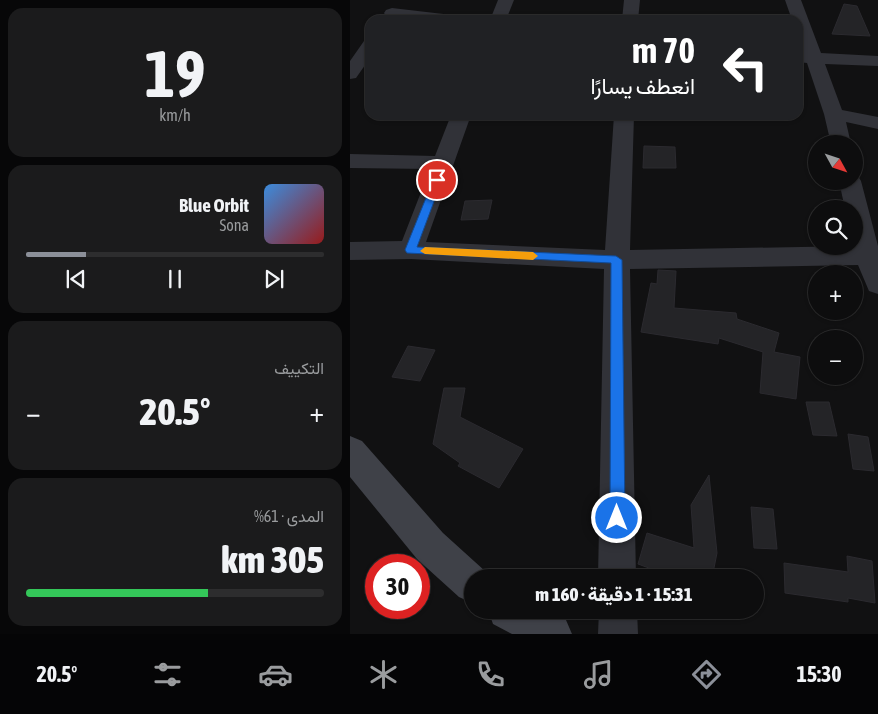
<!DOCTYPE html>
<html lang="ar">
<head>
<meta charset="utf-8">
<style>
	body { margin:0; font-family:"Asap Condensed",Vazirmatn,sans-serif; background:#1b1b1c; color:#f1f3f6; direction:rtl; height:100vh; display:flex; flex-direction:column; font-size:19px; white-space:nowrap }
	* { box-sizing:border-box; margin:0 }
	p { font-size:16px; color:#9a9c9e }
	.icon { flex:none; width:28px; height:28px; fill:none; stroke:currentColor; stroke-width:2; stroke-linecap:round; stroke-linejoin:round }
	.map { position:relative; flex:1; overflow:hidden; direction:ltr }
	.details { display:flex; flex-direction:column; gap:8px; padding:8px; background:#070708; width:350px }
	.details>* { flex:none }
	.guide { position:absolute; left:15px; top:15px; width:438px; height:105px; border-radius:15px; box-shadow:0 1px 4px #0004,0 0 0 1px #2d2d2e; direction:rtl; background:#202124; color:#fff; overflow:hidden }
	.needle { width:32px; rotate:130deg }
	.controls { position:absolute; left:458px; top:135px; display:grid; gap:10px }
	.controls a { display:grid; place-items:center; width:55px; height:55px; border-radius:50%; background:#0d0d0e; box-shadow:0 1px 4px #0004,0 0 0 1px #2d2d2e; font-size:25px }
	.speed { position:absolute; left:15px; top:554px; display:flex; gap:10px; font-size:25px; font-weight:700; text-align:center }
	.speed>* { display:grid; place-content:center; width:65px; height:65px; border-radius:50%; background:#0d0d0e; box-shadow:0 1px 4px #0004,0 0 0 1px #2d2d2e; line-height:1 }
	.speed .limit { border:8px solid #d22; background:#fff; color:#111 }
	.pin { position:absolute; display:grid; place-items:center; width:42px; height:42px; color:#fff; margin:-21px; border:2px solid #fff; border-radius:50%; box-shadow:0 1px 5px #0007 }
	.me { position:absolute; width:55px; margin:-28px; rotate:0deg; stroke-linejoin:round; filter:drop-shadow(0 0 4px #0008) }
	.turn { display:flex; align-items:center; gap:18px; height:105px; padding:0 25px; font-size:22px }
	.turn .icon { width:65px; height:65px; stroke-width:2.5 }
	.turn b { display:block; font-size:35px; line-height:42px }
	.big { font-size:38px; font-weight:800; line-height:1.1 }
	.details .widget { flex:1; display:flex; flex-direction:column; justify-content:center; gap:8px; min-width:0; padding:0 18px; border-radius:15px; background:#1b1b1c }
	.details .dial { align-items:center; gap:0 }
	.dial b { font-size:65px; line-height:1 }
	.song { display:flex; align-items:center; gap:15px }
	.cover { width:60px; height:60px; border-radius:8px; background:linear-gradient(135deg,hsl(210 70% 55%),hsl(0 70% 35%)) }
	.played { height:5px; border-radius:2px; background:linear-gradient(90deg,#8c9099 20%,#2d2d2e 20%) }
	.keys { display:flex; justify-content:space-around; direction:ltr }
	.heat { display:flex; justify-content:space-between; align-items:center; font-size:28px; direction:ltr }
	.charge { height:8px; border-radius:4px; background:linear-gradient(90deg,#34c759 61%,#2d2d2e 0) }
	.trip { position:absolute; left:114px; top:569px; width:300px; height:50px; border-radius:25px; background:#0d0d0e; box-shadow:0 1px 4px #0004,0 0 0 1px #2d2d2e; font-weight:800; line-height:50px; text-align:center; direction:rtl }
	.tabs { display:flex; height:80px; justify-content:space-around; align-items:center; background:#050506; color:#9a9c9e }
	.tabs .icon { width:35px; height:35px }
	.tabs .current { color:#8c9099 }
	.tabs b { font-size:22px; color:#f1f3f6 }
	main { display:flex; flex:1; min-height:0 }
	.map>svg:first-child { display:block }
	.building { fill:#242427; stroke:#2b2a2f }
	.lines { fill:none; stroke-linecap:round; stroke-linejoin:round }
	.minor { fill:#313238; fill-rule:evenodd }
	.secondary { fill:#3f4148; fill-rule:evenodd }
	.route { fill:#1a73e8; stroke:#114b97 }
	.slow { fill:#f59e0b }
</style>
</head>
<body>
<main>
<div class="map">
<svg width="528" height="634" viewBox="0 0 528 634">
	<rect width="100%" height="100%" fill="#111112"/>
	<path class="building" d="M494 4 507 6 520 36 482 34Z
		M294 146 325 147 326 168H293Z
		M142 200 138 219 111 220 115 201Z
		M308 270 326 271 324 308 386 313 387 319 429 333 424 352 450 357 446 399 410 393 413 352 369 338 368 344 291 332 301 283 307 284Z
		M58 346 85 350 70 381 42 377Z
		M94 388H115L110 417 173 449 149 488 108 466 110 463 83 444Z
		M456 402H479L487 436 463 435Z
		M498 434 518 437 524 471 503 469Z
		M359 475 367 553 362 578H326L288 564 297 533 344 548 341 505Z
		M401 507 423 509 427 549 404 548Z
		M497 556 522 561 525 603 498 598V602L435 593 434 563 498 572Z"/>
	<g class="lines">
		<path class="minor" d="M148 0H164L156 20H140Z
			M274 0H290L288 20H272Z
			M435 0H451L471 53 528 56V66L475 64 492 110 528 117V129L496 122 501 144H481L474 114 457 63 448 62V52H453L448 35V20H442Z
			M42 8 102 15 108 17 110 20H62L36 16 34 13 36 10Z
			M20 40V58L6 78 0 79V61L14 41Z
			M101 115H121L76 242 255 250 264 115H284L280 250 504 246V209H495L489 181H504V175L508 176 511 181 528 246V294L519 291 508 265 280 269 286 578H248L254 269 61 259 0 260V242L52 241 80 169 0 168V154L85 156Z
			M249 610H287L288 634H248Z"/>
		<path class="secondary" d="M0 436 12 441 93 533 135 571 138 578H122V603L109 597 67 559 0 477Z
			M138 610H197L216 620 222 634H162L143 624Z"/>
	</g>
	<path class="route" d="M84 178H87L92 180 67 247 266 256 272 260 275 518 272 523 267 525 262 523 260 518 261 263 57 253 55 250Z"/>
	<path class="slow" d="M75 247 183 252 188 256 183 260 75 254 70 251Z"/>
</svg>
<div class="controls">
<a><svg class="needle" viewBox="-14 -14 28 28"><path d="M0-13l5 13h-10z" fill="#e53935"/><path d="M0 13l5-13h-10z" fill="#9a9c9e"/></svg></a>
<a><svg class="icon" aria-label="search" viewBox="0 0 24 24"><circle cx="10" cy="10" r="6"/><path d="M15 15l6 6"/></svg></a>
<a>+</a>
<a>−</a>
</div>
<div class="speed"><div class="limit">30</div></div>
<div class="pin" style="left:87px;top:180px;background:#d93025"><svg class="icon" aria-label="arrive" viewBox="0 0 24 24"><path d="M6 21V4h12l-3 4 3 4H6"/></svg></div>
<svg class="me" style="left:267px;top:518px" viewBox="-20 -20 40 40"><circle r="17" fill="#1a73e8" stroke="#fff" stroke-width="3"/><path d="M0-11L8 9 0 5-8 9z" fill="#fff"/></svg>
<div class="trip">15:31 · 1 دقيقة · 160 m</div>
<div class="guide">
<div class="turn"><svg class="icon" aria-label="left" viewBox="0 0 24 24"><path d="M17 20v-9H6M10 6l-5 5 5 5"/></svg><div><b>70 m</b>انعطف يسارًا</div></div>
</div>
</div>
<section class="details">
<div class="widget dial"><b>19</b><p>km/h</p></div>
<div class="widget">
<div class="song"><i class="cover"></i><div><b>Blue Orbit</b><p>Sona</p></div></div>
<div class="played"></div>
<div class="keys"><svg class="icon" aria-label="previous" viewBox="0 0 24 24"><path d="M18 5L8 12l10 7zM5 5v14"/></svg><svg class="icon" aria-label="pause" viewBox="0 0 24 24"><path d="M8 5v14M16 5v14"/></svg><svg class="icon" aria-label="next" viewBox="0 0 24 24"><path d="M6 5l10 7-10 7zM19 5v14"/></svg></div>
</div>
<div class="widget"><p>التكييف</p>
<div class="heat"><a>−</a><b class="big">20.5°</b><a>+</a></div>
</div>
<div class="widget"><p>المدى · 61%</p><b class="big">305 km</b><div class="charge"></div></div>
</section>
</main>
<nav class="tabs">
<b>15:30</b>
<svg class="icon current" aria-label="directions" viewBox="0 0 24 24"><path d="M12 3l9 9-9 9-9-9zM9 14v-3h6M13 9l2 2-2 2"/></svg>
<svg class="icon" aria-label="music" viewBox="0 0 24 24"><path d="M9 18V5l10-2v13"/><circle cx="6" cy="18" r="3"/><circle cx="16" cy="16" r="3"/></svg>
<svg class="icon" aria-label="phone" viewBox="0 0 24 24"><path d="M5 4h4l2 5-3 2q2 4 5 5l2-3 5 2v4C11 20 4 13 5 4z"/></svg>
<svg class="icon" aria-label="climate" viewBox="0 0 24 24"><path d="M12 3v18M4 7l16 10M4 17L20 7"/></svg>
<svg class="icon" aria-label="car" viewBox="0 0 24 24"><path d="M5 17H2v-5l4-1 3-4h7l3 4 3 1v5h-3M9 17h6M6 11h13"/><circle cx="7" cy="17" r="2"/><circle cx="17" cy="17" r="2"/></svg>
<svg class="icon" aria-label="filters" viewBox="0 0 24 24"><path d="M4 7h16M4 17h16"/><circle cx="9" cy="7" r="2"/><circle cx="15" cy="17" r="2"/></svg>
<b>20.5°</b>
</nav>
</body>
</html>
